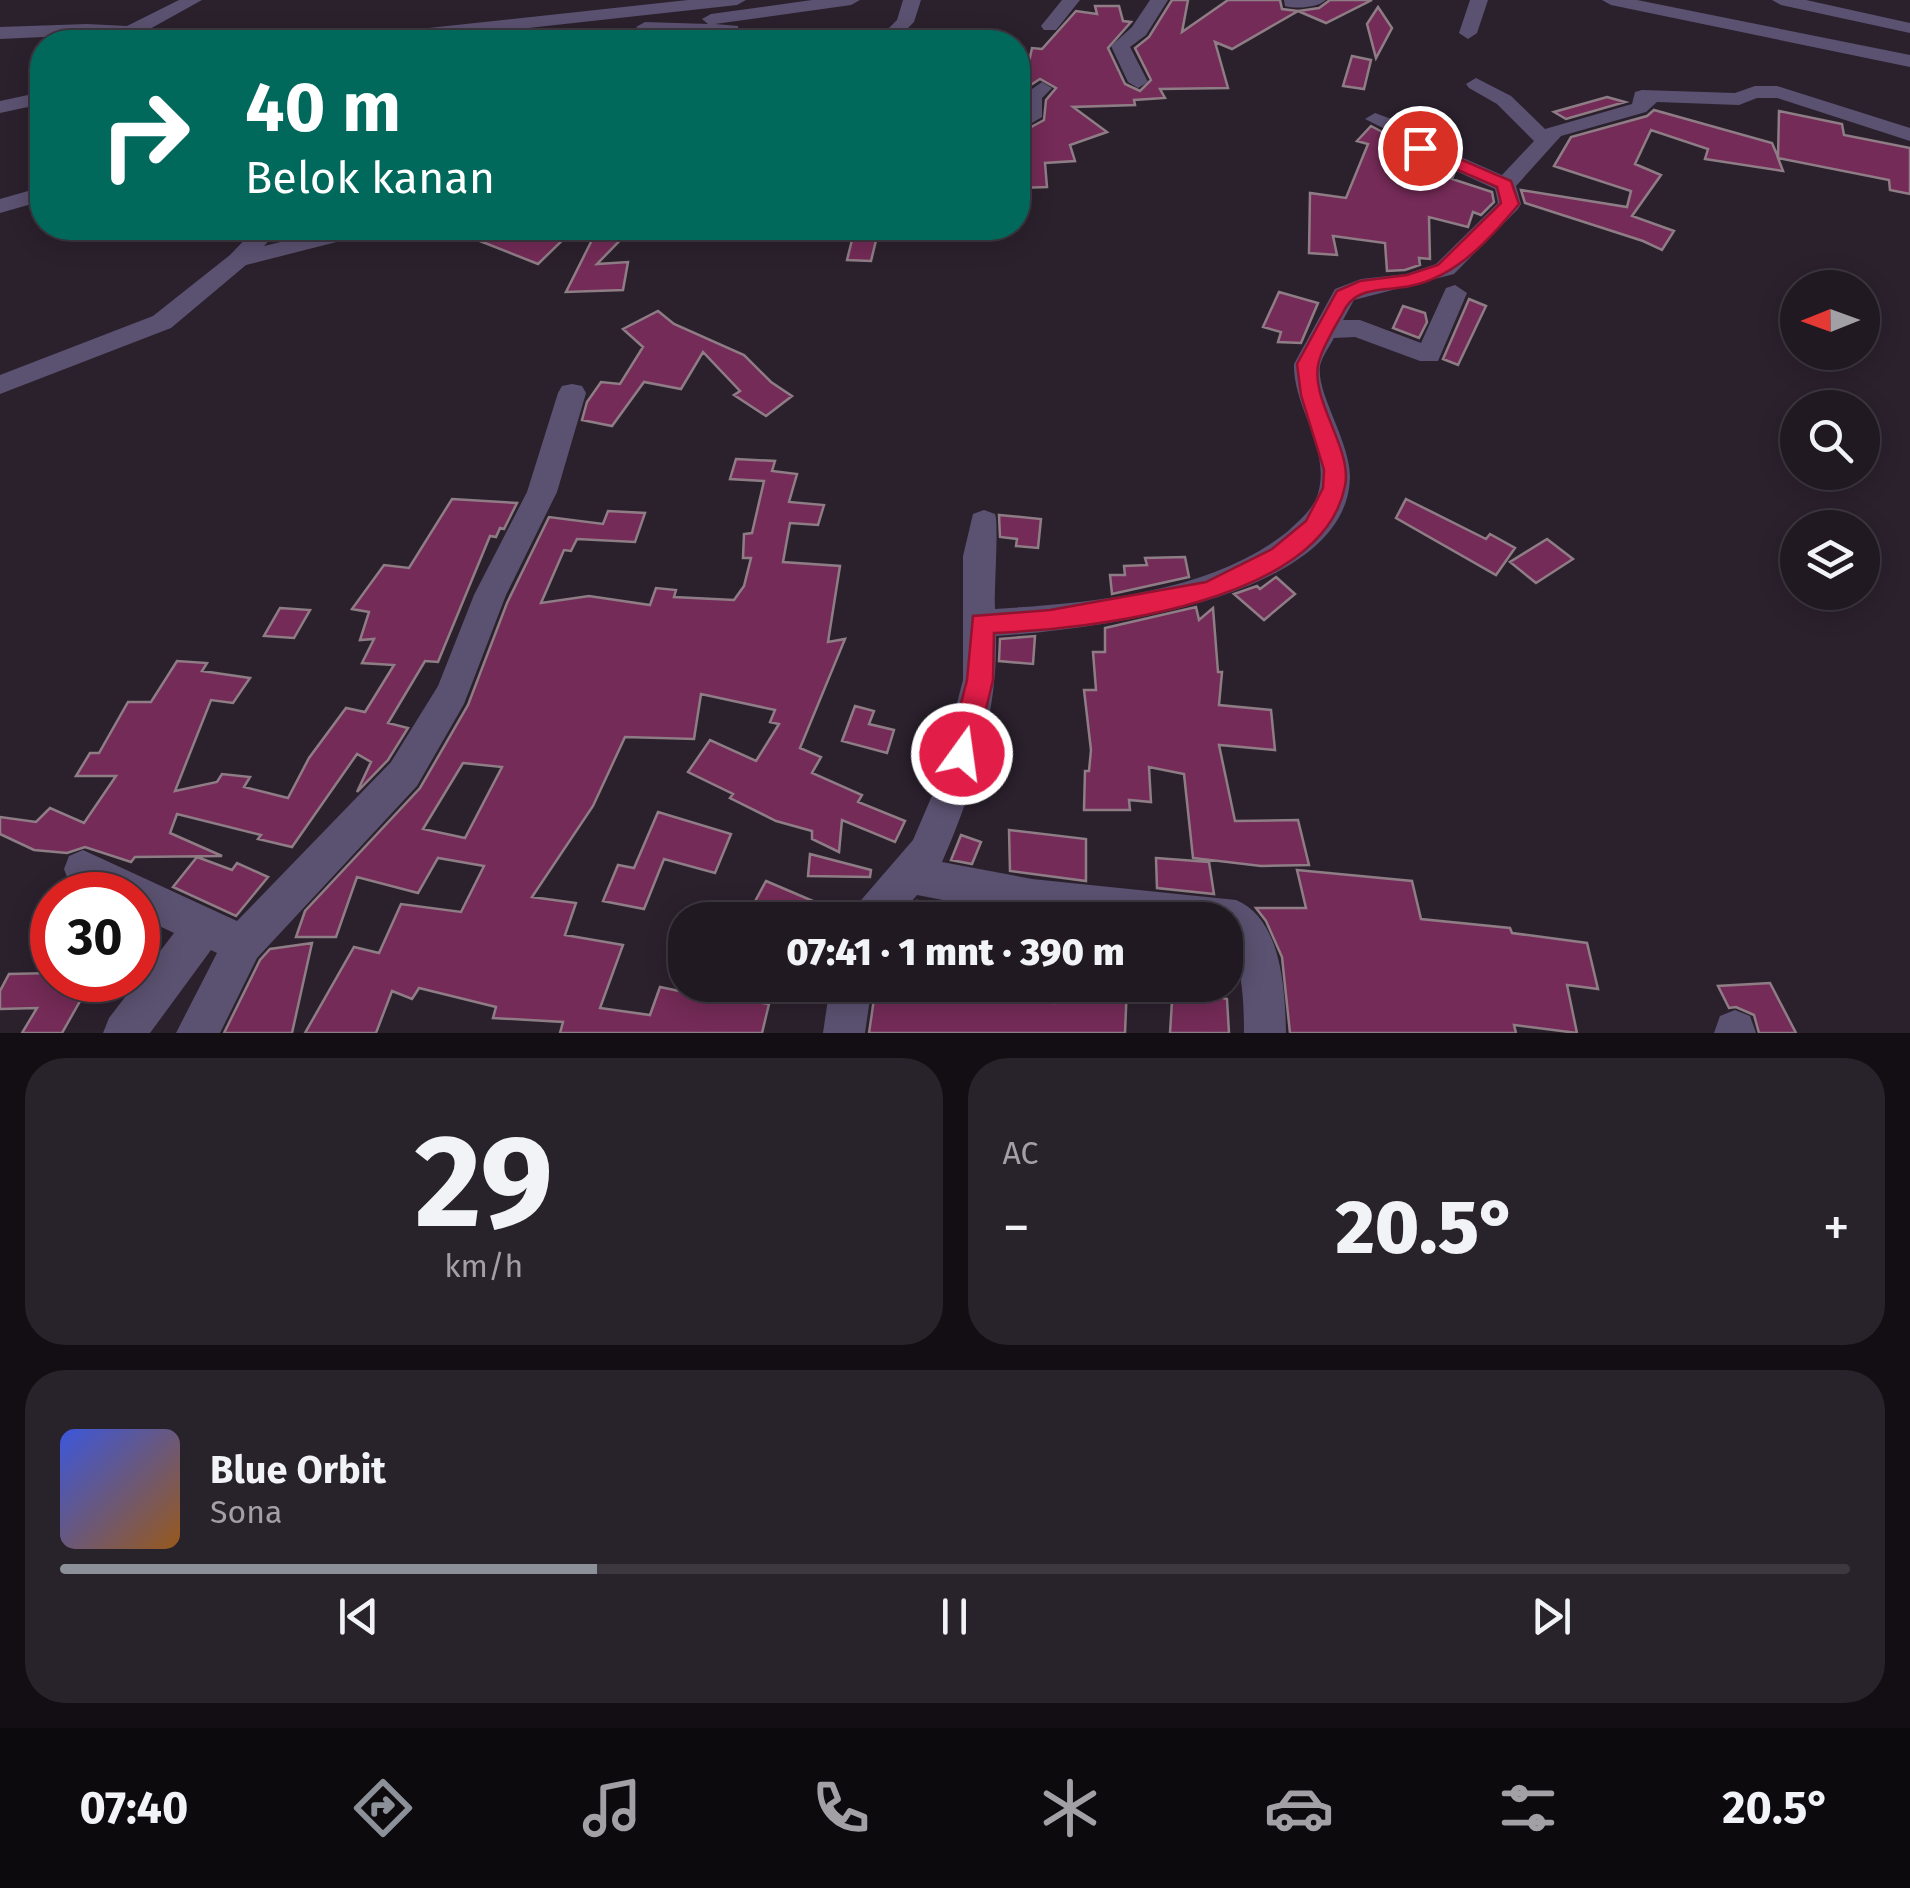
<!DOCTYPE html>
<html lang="id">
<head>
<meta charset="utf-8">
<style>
	body { margin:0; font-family:"Fira Sans",sans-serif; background:#28222a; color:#f1f3f6; height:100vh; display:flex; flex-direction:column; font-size:38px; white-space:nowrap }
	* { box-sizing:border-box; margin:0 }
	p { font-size:32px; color:#a2a0a5 }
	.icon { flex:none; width:55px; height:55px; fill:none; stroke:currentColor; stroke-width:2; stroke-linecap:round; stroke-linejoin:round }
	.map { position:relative; height:1033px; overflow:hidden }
	.sheet { display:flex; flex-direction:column; gap:25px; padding:25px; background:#120e13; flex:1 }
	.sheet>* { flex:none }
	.top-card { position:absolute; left:30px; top:30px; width:1000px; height:210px; border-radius:40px; box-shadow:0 5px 25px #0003,0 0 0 2px #3d3840; background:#00695c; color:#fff; overflow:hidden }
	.needle { width:65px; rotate:269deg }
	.fabs { position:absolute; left:1780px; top:270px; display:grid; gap:20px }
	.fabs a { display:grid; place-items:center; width:100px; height:100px; border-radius:50%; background:#201922; box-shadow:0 5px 25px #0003,0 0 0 2px #3d3840; font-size:50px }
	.speed { position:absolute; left:30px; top:872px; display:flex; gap:20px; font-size:50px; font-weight:700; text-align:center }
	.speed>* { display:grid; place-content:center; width:130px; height:130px; border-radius:50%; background:#201922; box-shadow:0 5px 25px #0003,0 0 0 2px #3d3840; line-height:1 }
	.speed .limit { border:15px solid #d22; background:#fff; color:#111 }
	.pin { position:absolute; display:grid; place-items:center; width:85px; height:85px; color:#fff; margin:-42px; border:5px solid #fff; border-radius:50%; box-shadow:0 2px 10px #0007 }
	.me { position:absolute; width:110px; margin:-55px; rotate:14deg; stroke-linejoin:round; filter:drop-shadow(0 0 8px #0008) }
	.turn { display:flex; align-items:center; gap:35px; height:210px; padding:0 50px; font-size:45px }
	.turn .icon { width:130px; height:130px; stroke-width:2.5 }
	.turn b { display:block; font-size:70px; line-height:85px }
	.big { font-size:75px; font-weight:800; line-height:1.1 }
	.sheet .tile { flex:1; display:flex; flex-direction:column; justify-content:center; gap:15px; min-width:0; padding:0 35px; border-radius:40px; background:#28222a }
	.sheet .dial { align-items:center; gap:0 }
	.dial b { font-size:130px; line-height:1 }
	.song { display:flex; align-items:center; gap:30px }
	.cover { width:120px; height:120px; border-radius:15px; background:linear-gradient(135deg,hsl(230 70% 55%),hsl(30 70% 35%)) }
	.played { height:10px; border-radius:5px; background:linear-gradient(90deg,#8c9099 30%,#3d3840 30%) }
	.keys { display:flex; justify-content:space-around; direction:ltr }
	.heat { display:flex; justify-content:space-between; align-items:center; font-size:55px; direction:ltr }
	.sheet .tiles { flex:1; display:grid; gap:25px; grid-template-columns:1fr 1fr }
	.tile:last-child { grid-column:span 2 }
	.trip { position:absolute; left:668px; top:902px; width:575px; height:100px; border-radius:40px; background:#201922; box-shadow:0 5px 25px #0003,0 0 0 2px #3d3840; font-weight:800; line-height:100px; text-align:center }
	.menu { display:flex; height:160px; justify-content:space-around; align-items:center; background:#0d0a0e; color:#a2a0a5 }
	.menu .icon { width:70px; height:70px }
	.menu .selected { color:#8c9099 }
	.menu b { font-size:45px; color:#f1f3f6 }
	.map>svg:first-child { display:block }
	.building { fill:#742b57; stroke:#8f7d86; stroke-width:2.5; fill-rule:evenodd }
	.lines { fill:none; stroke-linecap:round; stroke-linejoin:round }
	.minor { fill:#5b5271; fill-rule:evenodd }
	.route { fill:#e11d48; stroke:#92132f; stroke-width:2.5 }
</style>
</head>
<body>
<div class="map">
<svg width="1910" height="1033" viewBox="0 0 1910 1033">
	<rect width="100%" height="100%" fill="#2b212d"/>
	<path class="building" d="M1172 0H1188L1182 32 1228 0H1280L1282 9 1298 11 1232 49 1215 42 1228 88 1160 89 1165 98 1134 100 1135 105 1073 107 1107 132 1070 145 1075 161 1045 163 1047 187 1018 188V148H1023L1021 121 1031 127 1044 120 1046 100 1056 88 1040 79 1023 90 1032 48 1042 49 1076 11 1097 14 1095 6H1119L1123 21 1131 22 1108 48 1125 84 1140 91 1151 80 1135 48 1149 37Z
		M1330 0H1372L1326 23 1298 11 1319 8Z
		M1378 7 1392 28 1376 58 1367 24Z
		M1352 56 1371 60 1364 89 1343 86Z
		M1607 97 1625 102 1566 119 1554 112Z
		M1654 110 1772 143 1778 157 1779 111 1842 124 1844 135 1910 148V194L1890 190 1889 180 1778 158 1783 171 1705 159 1708 149 1651 130 1635 164 1661 175 1632 216 1674 231 1662 250 1643 241 1525 203 1521 190 1627 207 1631 191 1554 166 1571 137 1647 116Z
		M1371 126 1388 135 1391 145 1414 156 1412 162 1418 158 1454 174 1452 179 1492 192 1494 202 1481 215 1473 212 1468 227 1429 217 1430 259 1419 258 1420 265 1405 270 1387 271 1385 243 1333 236 1337 255 1309 253 1310 193 1346 198 1368 144 1357 141Z
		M447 228H575L538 264Z
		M598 228H632L597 264 628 262 623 290 566 292Z
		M855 228H879L871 261 847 260Z
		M1279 292 1318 303 1301 343 1278 342 1281 332 1263 327Z
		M1469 299 1486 306 1458 365 1443 359Z
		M1403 306 1425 313 1427 322 1419 338 1393 328Z
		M658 311 674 324 744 355 771 382 792 396 766 416 734 395 740 391 703 352 681 389 644 382 612 426 582 420 587 402 601 382 620 384 643 347 623 329Z
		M736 459 775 461 772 471 797 474 789 502 824 505 818 525 790 523 783 562 840 566 828 642 845 639 800 748 821 757 812 773 862 795 858 802 905 821 895 842 842 820 839 852 812 839V831L776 821 730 798 733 794 688 772 710 740 756 761 779 724 770 722 775 710 701 694 694 739 625 737 593 806 532 897 576 903 565 935 623 945 600 1008 650 1015 660 987 727 1001 728 998 769 1004 762 1033H560L563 1022 493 1018 496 1007 419 988 412 999 392 991 376 1033H305L354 947 379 953 401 904 461 912 484 866 438 858 418 893 357 877 336 937H296L305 911 420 788 468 705 507 603 549 517 603 524 608 511 645 513 635 542 577 539 571 551 564 550 541 603 589 596 650 605 656 588 676 590 674 597 734 600 744 586 751 558H743L744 534 752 533 764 481 730 479ZM463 763 502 767 465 838 423 829Z
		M452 499 517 503 504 529 500 528 496 537 490 536 438 662 425 661 388 723 408 728 388 760 357 792 371 762 357 754 292 847 258 839 261 835 177 814 170 833 222 856 135 857 131 862 85 847 67 853 34 850 0 834V817L36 822 50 808 84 823 116 776H76L90 753H99L128 702H151L177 661 207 663 202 671 250 678 233 703 211 700 175 791 217 782 222 774 250 777 244 787 288 798 309 758 346 708 365 712 394 665 362 663 374 639 360 640 369 612 352 609 384 565 409 568Z
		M1406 499 1486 539 1490 534 1515 548 1496 575 1396 518Z
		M999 515 1041 519 1038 548 1016 546 1017 539 1000 537Z
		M1547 539 1573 559 1536 583 1510 562Z
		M1185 557 1189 577 1112 594 1110 575H1125L1124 566 1147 565 1145 558Z
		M1276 577 1295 594 1264 620 1234 594 1257 586 1260 589Z
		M1196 607 1199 620 1213 608 1218 672H1222L1219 705 1271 710 1275 750 1219 745 1235 821 1298 820 1309 865 1261 866 1193 858 1184 774 1149 767 1151 802 1129 800 1130 810H1084L1085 771H1089L1091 750 1084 690H1096L1093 652H1105V628Z
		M280 608 310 610 294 638 264 636Z
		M1035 636 1033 664 999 661 1000 639Z
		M855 706 874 711 869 724 894 730 887 753 842 741Z
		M658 812 731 834 715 873 664 859 644 909 603 901 618 865 634 868Z
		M1009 830 1086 839V881L1010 871Z
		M961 835 981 842 972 864 951 860Z
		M810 854 871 870 870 877 808 876Z
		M197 857 232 870 237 863 268 877 236 916 173 887Z
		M1156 858 1209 862 1214 894 1157 888Z
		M1297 870 1412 881 1421 919 1510 928 1512 933 1587 943 1598 989 1567 985 1577 1033 1514 1025 1516 1033H1290L1282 957 1266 921 1256 908H1306Z
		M766 881 848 916 846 920H745Z
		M917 901 958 920H901Z
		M312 943 292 1033H224L260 960 270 949Z
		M52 973V980H92L62 1033H22L37 1008 0 1009V991L9 974Z
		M1770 983 1796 1033H1759L1754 1015 1736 1007 1729 1008 1718 986Z
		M876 985 971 998 973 985H1001L998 1000 1054 1003 1056 985H1127L1125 1033H869Z
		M1173 985H1218L1219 997 1227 999 1229 1033H1170Z"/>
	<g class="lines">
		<path class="minor" d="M179 0H202L148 30 180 38 182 42 87 35 0 39V27L87 24 127 26Z
			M688 0H746L737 5 400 42H345L354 36Z
			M812 0H860L851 5 715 24 738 26V34L732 36 645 32 636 27 645 22 708 24 702 19 711 14Z
			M903 0H921L914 22 894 42H875L897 20Z
			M1062 0H1080L1056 30H1044L1041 26Z
			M1150 0H1168L1146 35 1130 47 1148 82 1138 88 1128 82 1111 46 1132 27Z
			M1284 0H1326C1317 8 1296 9 1285 6Z
			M1470 0H1488L1477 33 1468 39 1459 33Z
			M1602 0H1637L1910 55V67L1611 5Z
			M1772 0H1806L1910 23V33L1781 5Z
			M1476 78 1511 96 1545 129 1632 104 1635 92 1642 90 1735 93 1755 86H1777L1910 128V141L1777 98H1757L1739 105 1657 102 1646 112 1561 136 1516 186 1521 204 1518 209 1454 274 1354 300 1343 320H1360L1421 343 1446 288 1455 285 1467 293 1438 361H1420L1355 337 1334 338C1329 347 1322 357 1320 366 1316 393 1350 441 1350 477 1348 601 1086 630 996 636 998 713 973 791 942 862L1032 879 1236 900C1282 919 1285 990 1286 1033H1244C1244 1008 1243 982 1236 958 1232 942 1225 937 1225 920H1046L917 895 896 920H850L856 906 913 840 934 791 963 680V556L973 514 984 510 995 514C999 521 994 592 995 609 1090 603 1211 593 1287 532 1300 520 1315 508 1319 490 1329 445 1293 407 1294 364L1335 289 1361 279 1406 274 1436 264 1498 203 1495 189 1393 142 1390 138 1393 133 1365 119 1375 113 1413 127 1416 131 1413 136 1502 175 1534 141 1497 104 1469 88 1466 84Z
			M1042 82 1052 88 1042 98V117L1032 123 1025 121 1022 96Z
			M42 92V104L0 113V101Z
			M42 187V201L0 213V199Z
			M256 228H280L264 246 338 228H376L372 233 246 265 171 328 0 394V375L153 316 230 255Z
			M572 384 582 386 586 393 557 492 506 595 464 704 417 786 257 958 220 1033H176L217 953 211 950 150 1033H103L109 1018 174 933 138 916V895H95L69 882 64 869 69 856 83 850 237 921 391 762 438 686 474 595 527 492 558 393 562 386Z
			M830 985H872L865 1033H823Z
			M1735 1010 1750 1016 1756 1033H1714L1720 1016Z"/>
	</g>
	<path class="route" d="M1414 144H1425L1511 181 1519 204C1490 239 1456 277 1410 286 1388 291 1359 286 1346 307 1337 324 1324 343 1319 361 1308 398 1353 448 1345 486 1322 604 1090 629 994 633L993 680 975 754 971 763 962 767 952 763 948 754 967 680 973 616 1050 610 1206 582 1272 549 1306 521 1323 488 1324 470 1301 395 1297 364 1337 291 1360 281 1407 275 1438 265 1501 203 1497 187 1414 151Z"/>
</svg>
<div class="fabs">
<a><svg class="needle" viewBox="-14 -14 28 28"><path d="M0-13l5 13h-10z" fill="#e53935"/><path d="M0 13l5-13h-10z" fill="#a2a0a5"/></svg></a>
<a><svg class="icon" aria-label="search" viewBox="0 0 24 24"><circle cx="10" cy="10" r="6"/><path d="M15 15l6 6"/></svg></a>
<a><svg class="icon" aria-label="layers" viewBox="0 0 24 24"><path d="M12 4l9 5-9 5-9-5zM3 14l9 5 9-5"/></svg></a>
</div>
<div class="speed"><div class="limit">30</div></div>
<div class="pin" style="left:1420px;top:148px;background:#d93025"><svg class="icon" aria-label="arrive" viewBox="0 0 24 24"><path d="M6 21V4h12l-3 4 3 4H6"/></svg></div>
<svg class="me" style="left:962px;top:754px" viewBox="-20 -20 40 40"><circle r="17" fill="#e11d48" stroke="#fff" stroke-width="3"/><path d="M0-11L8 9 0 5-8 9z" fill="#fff"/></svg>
<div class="trip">07:41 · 1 mnt · 390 m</div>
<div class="top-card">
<div class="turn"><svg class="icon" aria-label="right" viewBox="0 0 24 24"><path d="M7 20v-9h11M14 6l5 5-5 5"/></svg><div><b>40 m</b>Belok kanan</div></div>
</div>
</div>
<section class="sheet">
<div class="tiles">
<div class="tile dial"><b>29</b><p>km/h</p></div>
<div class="tile"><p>AC</p>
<div class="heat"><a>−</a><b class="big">20.5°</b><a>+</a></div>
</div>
<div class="tile">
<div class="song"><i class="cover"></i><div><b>Blue Orbit</b><p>Sona</p></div></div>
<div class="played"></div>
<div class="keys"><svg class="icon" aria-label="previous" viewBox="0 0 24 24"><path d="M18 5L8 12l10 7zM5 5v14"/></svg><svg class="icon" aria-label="pause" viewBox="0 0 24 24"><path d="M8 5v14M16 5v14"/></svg><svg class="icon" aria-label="next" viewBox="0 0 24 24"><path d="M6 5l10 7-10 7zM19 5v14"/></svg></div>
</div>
</div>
</section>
<nav class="menu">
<b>07:40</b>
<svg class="icon selected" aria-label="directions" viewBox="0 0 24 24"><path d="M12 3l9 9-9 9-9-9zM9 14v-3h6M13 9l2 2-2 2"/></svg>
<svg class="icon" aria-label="music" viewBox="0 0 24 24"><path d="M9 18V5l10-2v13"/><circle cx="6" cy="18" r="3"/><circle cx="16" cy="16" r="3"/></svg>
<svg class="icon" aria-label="phone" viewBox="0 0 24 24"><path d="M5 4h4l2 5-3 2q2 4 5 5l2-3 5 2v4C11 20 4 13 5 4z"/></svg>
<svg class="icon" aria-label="climate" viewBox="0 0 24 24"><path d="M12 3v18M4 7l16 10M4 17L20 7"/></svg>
<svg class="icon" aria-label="car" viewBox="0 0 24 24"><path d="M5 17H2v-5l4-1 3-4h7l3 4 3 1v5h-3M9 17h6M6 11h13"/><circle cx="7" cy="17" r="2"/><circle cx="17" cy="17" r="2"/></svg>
<svg class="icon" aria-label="filters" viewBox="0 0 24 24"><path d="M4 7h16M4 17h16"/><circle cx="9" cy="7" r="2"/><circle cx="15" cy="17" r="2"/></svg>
<b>20.5°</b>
</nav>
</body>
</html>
